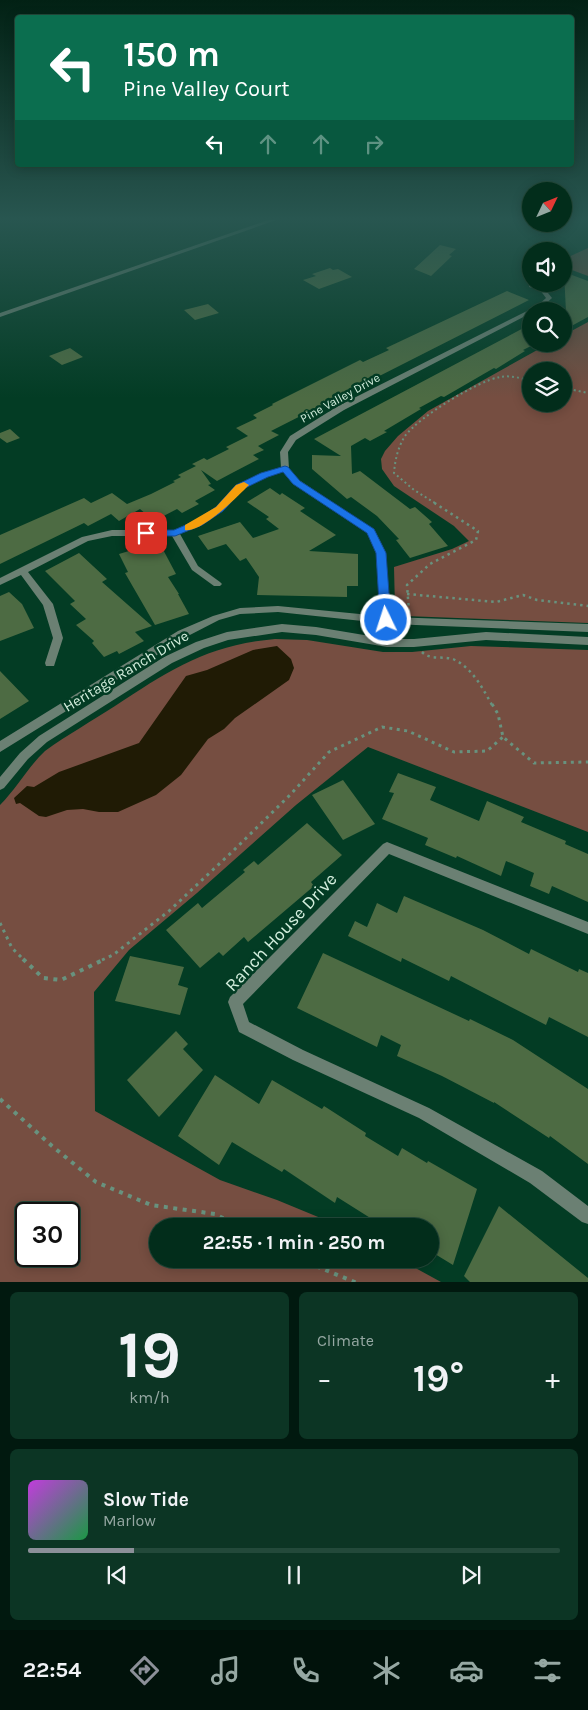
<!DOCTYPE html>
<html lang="en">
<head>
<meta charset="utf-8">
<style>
	body { margin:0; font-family:Karla,sans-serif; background:#0c3524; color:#f1f3f6; height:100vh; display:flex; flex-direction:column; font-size:19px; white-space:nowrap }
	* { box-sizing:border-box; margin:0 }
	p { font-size:16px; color:#96a8a3 }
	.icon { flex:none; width:28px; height:28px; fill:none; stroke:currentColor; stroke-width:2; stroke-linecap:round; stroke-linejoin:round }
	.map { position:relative; height:1282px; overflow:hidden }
	.side { display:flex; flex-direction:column; gap:10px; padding:10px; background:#01190f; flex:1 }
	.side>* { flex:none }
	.banner { position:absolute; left:15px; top:15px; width:559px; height:152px; border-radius:5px; box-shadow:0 2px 12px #0003,0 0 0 1px #23493a; background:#0b6e4f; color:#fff; overflow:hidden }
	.needle { width:32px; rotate:47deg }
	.controls { position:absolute; left:522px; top:182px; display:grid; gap:10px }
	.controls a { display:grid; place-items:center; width:50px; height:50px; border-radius:50%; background:#022d1b; box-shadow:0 2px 12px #0003,0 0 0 1px #23493a; font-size:25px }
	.speed { position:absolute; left:15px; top:1202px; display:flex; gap:10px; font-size:25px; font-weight:700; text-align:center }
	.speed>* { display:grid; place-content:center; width:65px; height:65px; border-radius:50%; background:#022d1b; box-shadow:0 2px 12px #0003,0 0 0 1px #23493a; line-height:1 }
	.speed .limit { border:2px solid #111; border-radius:8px; background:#fff; color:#111 }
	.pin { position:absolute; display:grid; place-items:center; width:42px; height:42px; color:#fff; margin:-21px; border-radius:10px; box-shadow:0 2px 8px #0006 }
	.me { position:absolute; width:55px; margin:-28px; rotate:356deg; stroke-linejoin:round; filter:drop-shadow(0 0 4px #0008) }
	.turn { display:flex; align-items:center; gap:18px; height:105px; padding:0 25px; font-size:22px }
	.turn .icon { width:65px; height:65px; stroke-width:2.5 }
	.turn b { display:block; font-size:35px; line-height:42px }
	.lanes { display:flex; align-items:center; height:48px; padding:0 25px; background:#0003; justify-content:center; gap:25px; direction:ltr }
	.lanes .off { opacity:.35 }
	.big { font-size:38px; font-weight:700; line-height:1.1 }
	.side .widget { flex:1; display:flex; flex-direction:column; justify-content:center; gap:8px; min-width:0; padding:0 18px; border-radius:8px; background:#0c3524 }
	.side .dial { align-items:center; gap:0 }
	.dial b { font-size:65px; line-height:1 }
	.song { display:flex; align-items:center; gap:15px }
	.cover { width:60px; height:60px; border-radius:8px; background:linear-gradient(135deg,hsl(290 70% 55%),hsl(140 70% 35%)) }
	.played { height:5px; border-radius:2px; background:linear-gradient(90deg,#8c9099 20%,#23493a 20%) }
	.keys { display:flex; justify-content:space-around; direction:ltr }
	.heat { display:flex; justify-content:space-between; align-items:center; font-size:28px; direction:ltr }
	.side .tiles { flex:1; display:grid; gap:10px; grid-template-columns:1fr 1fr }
	.widget:last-child { grid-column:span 2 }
	.trip { position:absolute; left:149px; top:1218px; width:290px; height:50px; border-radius:25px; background:#022d1b; box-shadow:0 2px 12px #0003,0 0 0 1px #23493a; font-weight:700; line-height:50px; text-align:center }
	.tab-bar { display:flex; height:80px; justify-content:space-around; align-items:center; background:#01120b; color:#96a8a3 }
	.tab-bar .icon { width:35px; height:35px }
	.tab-bar .on { color:#8c9099 }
	.tab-bar b { font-size:22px; color:#f1f3f6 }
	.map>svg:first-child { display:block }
	.green { fill:#764e41; fill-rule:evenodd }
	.water { fill:#201b05 }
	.building { fill:#4d6b43 }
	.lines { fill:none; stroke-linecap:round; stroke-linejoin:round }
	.path-far3 { stroke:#68927e; stroke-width:2; stroke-dasharray:2 3; stroke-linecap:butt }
	.path-far2 { stroke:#68927e; stroke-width:2.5; stroke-dasharray:2.5 4; stroke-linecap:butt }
	.path-far1 { stroke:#68927e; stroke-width:3; stroke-dasharray:3 4.5; stroke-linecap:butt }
	.path { stroke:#68927e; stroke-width:4; stroke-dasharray:4 5.5; stroke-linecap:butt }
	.street { fill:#6b8073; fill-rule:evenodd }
	.route { fill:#1a73e8; stroke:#114b97 }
	.slow { fill:#f59e0b }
	.labels { text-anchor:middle; stroke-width:5; stroke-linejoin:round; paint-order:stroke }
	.far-street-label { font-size:12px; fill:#d3eedd; stroke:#033c24 }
	.street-label { font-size:15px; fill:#d3eedd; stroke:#033c24 }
	.near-street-label { font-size:18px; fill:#d3eedd; stroke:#033c24 }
</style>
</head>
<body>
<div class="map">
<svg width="588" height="1283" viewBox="0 0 588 1283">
	<rect width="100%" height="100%" fill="#033c24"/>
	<path class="green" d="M588 248V276L564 267V259Z
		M588 322V623L405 616 395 609 394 567 452 549 469 541 454 526 394 486 382 469 381 459 385 451 398 436 428 411 548 344H564V335ZM531 371H564V404H531Z
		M275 639 307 640 383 652H412L471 646 588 650V832L368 747 296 805 197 893 129 950 94 992 95 1111 220 1180 277 1200 340 1226H158V1259H399L441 1282H0V805C17 788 28 767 45 751 67 735 92 721 115 706 170 670 207 645 275 639ZM26 1214H69V1256H26Z"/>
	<path class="water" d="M277 646 291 659 294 668 289 680 235 718 224 729 208 739 181 775 156 795 118 812H99L83 809 67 810 46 817 39 816 20 803 16 804 14 798 27 786 34 787 59 772 139 743 186 676 207 670 253 650Z"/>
	<path class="building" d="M440 245 456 249 449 255 452 256 431 276 414 269Z
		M330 268 333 270 338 269 352 277 319 289 303 280 316 276 312 274Z
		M564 272 588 281V317L564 330V312H566Z
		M507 291 529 300 271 431 279 435 258 446 264 450 253 455 259 459 232 473 217 481 201 470 211 484 208 485 215 490 195 501 199 504 182 513 177 509 154 521 140 509 119 521 111 514 88 526 84 523 0 564V535L84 498 91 503 112 493 127 504 151 494 175 482 173 481 181 477 178 475 196 466 192 464 204 458 207 460 229 449 226 447 248 436 236 428 257 418 253 415 273 405 272 404 360 360 363 362 389 350 386 348Z
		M208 304 219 313 195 320 184 310Z
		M531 324V346L523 350 525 351 496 369 494 368 444 397 441 396 419 408 421 409 384 431 387 432 370 441 365 438 351 446 352 474 360 471 410 509 415 507 432 522 429 524 448 546 410 558 396 540 399 539 377 516 351 497 347 499 312 469V455L341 456 314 439Z
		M70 348 83 357 62 365 49 356Z
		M10 429 20 438 7 443 0 438V433Z
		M270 488 280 495 282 493 305 508 300 511 336 535 309 551 358 554V586H347V597L257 595 259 577 246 558 240 561 226 544 208 550 198 536 240 522 253 538 279 529 266 519 269 517 247 502Z
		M159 542 176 574 168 577 179 594H178L189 614 155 625 125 573 128 572 119 554Z
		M79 553 107 579 102 582 152 626 135 632 144 641 119 654 117 651 104 657 92 643 94 641 76 625 86 619 70 604 75 601 45 571Z
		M9 592 22 604 34 628 0 641V596Z
		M0 671 29 701 0 719Z
		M398 773 436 787 430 800 479 821 487 801 524 817 521 822 566 841 565 844 588 854V902L552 886 549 894 530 886 534 873 506 861 501 876 457 856 456 858 425 845 428 838 382 819 394 793 389 792Z
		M343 780 375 824 343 840 312 795Z
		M307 823 342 855 311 882 314 886 248 942 244 937 223 956 219 952 200 968 166 930 198 903 202 908 245 872 243 870 254 861 258 865Z
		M404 896 483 930 529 954 531 949 578 972 579 969 588 973V1037L549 1017 546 1025 451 976 449 981 402 958 401 962 348 936 355 921 367 927 377 903 397 913Z
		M323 953 469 1021 470 1019 513 1040 588 1089V1164L550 1136 549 1138 494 1102V1103L442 1076 397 1056 401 1045 381 1035 377 1047 297 1008Z
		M130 956 184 967 178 985 188 988 180 1015 115 1001Z
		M176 1031 188 1044 183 1049 203 1070 159 1117 127 1080Z
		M215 1075 259 1104 272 1080 322 1109 324 1106 366 1133 365 1136 398 1156 402 1148 427 1163 428 1161 477 1189 453 1265 430 1251V1226H383L337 1197 335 1203 284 1169 282 1172 232 1142 219 1165 178 1136Z
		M499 1206 588 1278V1283H471L464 1276Z"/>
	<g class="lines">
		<path class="path-far3" d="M564 388 588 393
			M435 503 414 490 394 473C395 460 398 447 405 436 419 417 477 381 500 377 510 375 521 378 531 381"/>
		<path class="path-far2" d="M407 594 496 602 523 595 537 600 588 606
			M409 612 407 585 430 564 476 540 478 531 433 502
			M422 652C431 661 445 655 455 660 473 669 483 689 492 705"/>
		<path class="path-far1" d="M492 704 498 714 503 737 534 763 588 762
			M0 923 12 948 24 960
			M102 960 113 955 169 911 234 850 291 794 329 752 382 727 408 731 454 752 487 751 503 737"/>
		<path class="path" d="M23 959 43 978 61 980 105 959
			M0 1099 52 1146 96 1182 151 1205 215 1214 238 1226
			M299 1259 357 1283"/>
		<path class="street" d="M274 218H282L0 317V313Z
			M531 284 544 288 552 298 541 308 531 311V313L344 410 296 440 288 452 289 469 299 480 375 531 386 553 390 617 588 624V632L391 624 392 639H414L486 632 588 637V645L486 640 414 647H387L316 635 282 632 228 640 204 648 172 663 47 742 28 759 4 788 0 790V777L20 753 39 736 164 657 196 642 227 632 282 624 316 627 382 638 381 623 278 612 240 614 219 620 186 637 0 752V741L178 631 213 616 240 608 278 606 380 616 376 553 367 533 293 484 283 472 267 477 243 489 223 511 201 525 180 534 198 566 220 582 222 584 220 586H214L192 570 172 536H112L88 541 28 572 53 604 63 638 54 666H46L45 663 53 638 43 605 21 575 0 585V578L82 537 112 530H174L195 521 217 507 237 485 261 473 281 468 280 452 290 436 338 406 537 306 546 298 540 290 529 287V285Z
			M387 842 588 922V934L389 854 243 1004 249 1022 303 1050 429 1108 542 1171 588 1206V1224L582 1222 530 1183 419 1118 293 1060 239 1032 228 1002 230 997 383 844Z"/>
	</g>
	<linearGradient id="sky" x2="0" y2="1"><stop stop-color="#022114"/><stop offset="0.55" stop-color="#285650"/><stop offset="1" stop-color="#285650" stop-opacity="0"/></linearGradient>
	<rect width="588" height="398" fill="url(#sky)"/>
	<path class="route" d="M285 466 288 467 300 481 374 529 386 553 391 620 390 623H382L380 620 376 553 367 533 293 484 283 472 268 477 243 489 223 511 202 525 175 536H146L141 533 146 530H174L195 521 216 507 236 485 261 473Z"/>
	<path class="slow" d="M244 482 249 485C238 496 202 533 185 530V525L216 507 236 485Z"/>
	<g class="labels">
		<g class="far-street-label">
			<text transform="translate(340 398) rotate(-29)" y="4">Pine Valley Drive</text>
		</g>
		<g class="street-label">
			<text transform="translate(126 671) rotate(-31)" y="5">Heritage Ranch Drive</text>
		</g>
		<g class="near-street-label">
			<text transform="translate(281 932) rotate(-47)" y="6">Ranch House Drive</text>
		</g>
	</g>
</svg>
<div class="controls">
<a><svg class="needle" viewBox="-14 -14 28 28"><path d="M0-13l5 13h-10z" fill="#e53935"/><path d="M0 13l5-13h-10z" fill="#96a8a3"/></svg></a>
<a><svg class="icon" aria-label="sound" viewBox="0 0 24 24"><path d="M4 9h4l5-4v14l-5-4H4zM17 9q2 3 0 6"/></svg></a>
<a><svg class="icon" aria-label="search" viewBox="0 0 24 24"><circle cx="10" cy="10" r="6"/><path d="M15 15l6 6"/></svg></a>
<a><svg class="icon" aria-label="layers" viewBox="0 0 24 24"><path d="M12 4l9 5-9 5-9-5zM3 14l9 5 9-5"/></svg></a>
</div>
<div class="speed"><div class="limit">30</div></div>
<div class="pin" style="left:146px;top:533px;background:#d93025"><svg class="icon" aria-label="arrive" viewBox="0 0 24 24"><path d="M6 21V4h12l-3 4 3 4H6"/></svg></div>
<svg class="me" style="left:386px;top:620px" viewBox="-20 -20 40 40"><circle r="17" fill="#1a73e8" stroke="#fff" stroke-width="3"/><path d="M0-11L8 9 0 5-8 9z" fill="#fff"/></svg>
<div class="trip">22:55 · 1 min · 250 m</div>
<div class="banner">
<div class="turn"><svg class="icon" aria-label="left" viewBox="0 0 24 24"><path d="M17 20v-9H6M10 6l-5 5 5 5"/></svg><div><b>150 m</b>Pine Valley Court</div></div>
<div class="lanes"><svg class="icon" aria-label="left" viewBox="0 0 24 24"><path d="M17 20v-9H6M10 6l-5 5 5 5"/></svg><svg class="icon off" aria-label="ahead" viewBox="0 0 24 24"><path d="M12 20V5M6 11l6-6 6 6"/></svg><svg class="icon off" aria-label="ahead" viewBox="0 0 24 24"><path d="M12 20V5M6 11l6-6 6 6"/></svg><svg class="icon off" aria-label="right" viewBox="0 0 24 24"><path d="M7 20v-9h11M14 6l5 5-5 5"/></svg></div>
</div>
</div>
<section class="side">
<div class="tiles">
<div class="widget dial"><b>19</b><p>km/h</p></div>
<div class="widget"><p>Climate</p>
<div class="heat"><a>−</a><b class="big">19°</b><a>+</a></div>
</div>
<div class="widget">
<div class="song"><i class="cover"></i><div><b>Slow Tide</b><p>Marlow</p></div></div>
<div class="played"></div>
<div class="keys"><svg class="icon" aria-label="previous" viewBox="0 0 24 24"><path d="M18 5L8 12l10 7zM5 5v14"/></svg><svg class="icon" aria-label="pause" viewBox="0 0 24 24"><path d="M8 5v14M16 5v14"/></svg><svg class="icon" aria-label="next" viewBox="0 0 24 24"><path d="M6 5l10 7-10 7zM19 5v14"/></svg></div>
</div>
</div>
</section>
<nav class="tab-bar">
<b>22:54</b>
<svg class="icon on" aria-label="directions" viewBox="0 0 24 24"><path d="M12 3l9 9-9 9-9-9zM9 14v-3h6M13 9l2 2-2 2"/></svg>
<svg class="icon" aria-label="music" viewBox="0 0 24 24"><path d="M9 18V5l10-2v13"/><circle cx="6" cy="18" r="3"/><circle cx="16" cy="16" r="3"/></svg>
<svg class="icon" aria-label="phone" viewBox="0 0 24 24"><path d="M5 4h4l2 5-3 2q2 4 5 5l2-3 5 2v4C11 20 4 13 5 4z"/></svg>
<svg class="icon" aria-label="climate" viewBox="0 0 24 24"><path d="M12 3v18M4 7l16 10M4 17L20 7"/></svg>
<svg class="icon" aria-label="car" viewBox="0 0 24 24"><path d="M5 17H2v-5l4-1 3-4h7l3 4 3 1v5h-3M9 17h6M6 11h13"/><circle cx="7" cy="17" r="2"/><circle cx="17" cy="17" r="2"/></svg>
<svg class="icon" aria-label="filters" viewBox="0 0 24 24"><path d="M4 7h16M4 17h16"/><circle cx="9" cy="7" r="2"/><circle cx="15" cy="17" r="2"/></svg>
</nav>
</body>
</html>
